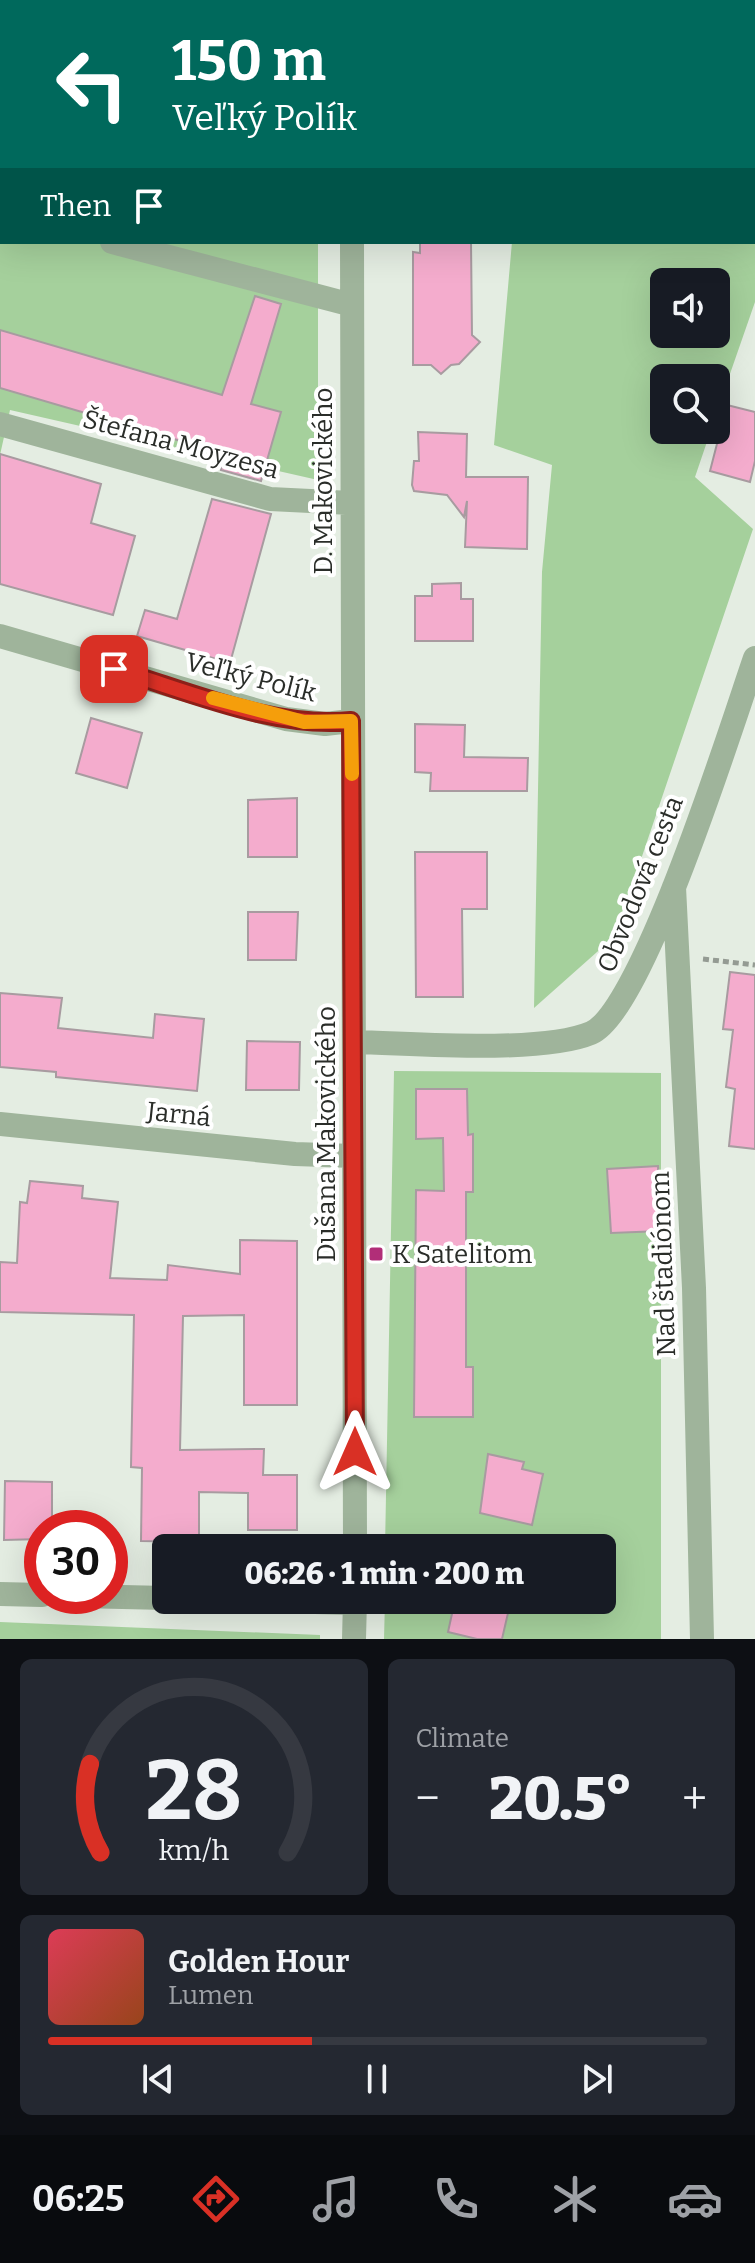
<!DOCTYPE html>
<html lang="en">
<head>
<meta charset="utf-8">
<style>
	body { margin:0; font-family:Bitter,serif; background:#242831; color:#f1f3f6; height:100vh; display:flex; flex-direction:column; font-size:30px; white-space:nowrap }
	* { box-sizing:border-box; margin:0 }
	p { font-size:26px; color:#9ea1a6 }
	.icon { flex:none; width:44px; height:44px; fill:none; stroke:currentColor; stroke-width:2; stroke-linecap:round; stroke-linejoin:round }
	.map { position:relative; height:1639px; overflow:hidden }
	.sheet { display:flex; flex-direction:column; gap:20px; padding:20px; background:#0d0f14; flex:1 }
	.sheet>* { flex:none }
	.hud { position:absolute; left:0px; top:0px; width:756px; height:244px; box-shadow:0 8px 32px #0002; background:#00695c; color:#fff; overflow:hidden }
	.buttons { position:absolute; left:650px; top:268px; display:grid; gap:16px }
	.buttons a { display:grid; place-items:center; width:80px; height:80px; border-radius:12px; background:#171b24; box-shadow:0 8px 32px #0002; font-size:40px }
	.speed { position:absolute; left:24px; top:1510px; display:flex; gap:16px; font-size:40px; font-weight:700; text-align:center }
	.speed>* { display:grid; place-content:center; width:104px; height:104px; border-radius:50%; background:#171b24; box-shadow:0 8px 32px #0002; line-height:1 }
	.speed .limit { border:12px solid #d22; background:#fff; color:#111 }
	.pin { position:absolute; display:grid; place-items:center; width:68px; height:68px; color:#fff; margin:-34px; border-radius:16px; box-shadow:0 4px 12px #0006 }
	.me { position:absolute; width:88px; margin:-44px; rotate:0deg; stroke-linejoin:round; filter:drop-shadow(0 0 6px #0008) }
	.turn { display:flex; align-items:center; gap:28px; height:168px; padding:0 40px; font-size:36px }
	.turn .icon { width:104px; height:104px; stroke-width:2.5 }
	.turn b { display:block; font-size:56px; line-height:68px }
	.then { display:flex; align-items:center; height:76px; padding:0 40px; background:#0003; gap:16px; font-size:30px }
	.big { font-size:60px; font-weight:800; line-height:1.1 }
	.sheet .tile { flex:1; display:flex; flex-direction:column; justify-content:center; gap:12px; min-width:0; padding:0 28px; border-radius:12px; background:#242831 }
	.sheet .dial { align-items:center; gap:0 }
	.dial svg { height:208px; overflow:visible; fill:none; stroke:#363941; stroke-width:7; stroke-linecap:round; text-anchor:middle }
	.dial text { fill:#f1f3f6; stroke:none }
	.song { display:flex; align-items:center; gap:24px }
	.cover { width:96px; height:96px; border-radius:12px; background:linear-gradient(135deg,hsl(350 70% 55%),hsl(20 70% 35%)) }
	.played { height:8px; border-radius:4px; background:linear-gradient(90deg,#d93025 40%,#363941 40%) }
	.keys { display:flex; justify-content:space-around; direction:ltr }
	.heat { display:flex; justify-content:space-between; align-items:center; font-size:44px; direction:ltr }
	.sheet .tiles { flex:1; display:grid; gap:20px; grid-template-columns:1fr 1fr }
	.tile:last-child { grid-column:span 2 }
	.trip { position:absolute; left:152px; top:1534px; width:464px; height:80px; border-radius:12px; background:#171b24; box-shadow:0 8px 32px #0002; font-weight:800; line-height:80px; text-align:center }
	.tabs { display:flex; height:128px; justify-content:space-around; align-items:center; background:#090b0e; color:#9ea1a6 }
	.tabs .icon { width:56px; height:56px }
	.tabs .current { color:#d93025 }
	.tabs b { font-size:36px; color:#f1f3f6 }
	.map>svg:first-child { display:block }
	.green { fill:#a5d09c; fill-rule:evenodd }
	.building { fill:#f4accd; stroke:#a89ba0; stroke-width:2 }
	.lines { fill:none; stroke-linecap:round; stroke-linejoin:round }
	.path { stroke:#949b93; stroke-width:5; stroke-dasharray:6 4; stroke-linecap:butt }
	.minor { stroke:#9fb49b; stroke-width:24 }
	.route-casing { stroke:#8d1f18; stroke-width:20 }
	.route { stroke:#d93025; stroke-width:14 }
	.slow { stroke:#f59e0b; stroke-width:14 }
	.poi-dot { fill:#b12e78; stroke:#fff; stroke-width:3 }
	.labels { text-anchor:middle; stroke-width:8; stroke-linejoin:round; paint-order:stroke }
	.street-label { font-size:26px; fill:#2a2d29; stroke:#fff }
	.poi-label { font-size:26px; fill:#2a2d29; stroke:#fff; text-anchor:start }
</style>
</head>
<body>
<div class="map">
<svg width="755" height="1639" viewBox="0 0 755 1639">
	<rect width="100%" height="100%" fill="#e4ede2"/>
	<path class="green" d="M0 0H319L2 2V242H318V480L10 410 0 455Z
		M584 0H755V302L716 414V378H664V430H711L695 477 753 529 615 936 534 1008 542 572 552 465 494 445 512 242H754V2H578ZM664 282H716V334H664Z
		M394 1071 661 1073V1639H384L385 1600H602V1548H385Z
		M0 1622 320 1635V1639H0Z"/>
	<path class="building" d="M420 242H471L472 335 480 342 459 364 451 365 441 374 431 365H413V252L420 253Z
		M255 296 281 304 251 404 281 412 261 481 221 470 225 454 0 388V330L222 395Z
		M727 405 755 412V461L750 482 710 471Z
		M418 432 467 434 466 477H528L527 549 465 547 467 501 464 517 447 495 414 491 412 485 414 461H419Z
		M0 454 101 484 91 523 135 536 113 615 0 584Z
		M212 499 271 514 230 663 137 636 145 610 177 619Z
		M461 583V599H473V641H415V596H432V584Z
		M91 718 142 733 127 788 76 773Z
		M415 724 465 725 464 757 528 758 527 791H430L431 773 415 772Z
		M297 798V857H248V800Z
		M415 852H487V909H462L463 997H416Z
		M248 912H298L296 960H248Z
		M730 972 755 975V1149L729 1146 735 1089 726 1087 733 1030 723 1029Z
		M0 993 62 998 58 1028 153 1038 155 1014 204 1019 197 1091 56 1077V1072L0 1067Z
		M247 1041 300 1042 299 1090H246Z
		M416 1089H467L468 1135 473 1134V1192H466V1367H473V1417H414L416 1190 444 1191 443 1138 416 1139Z
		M658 1166 661 1231 611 1233 607 1169Z
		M30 1181 83 1186 82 1198 118 1202 110 1278 167 1280 168 1265 240 1274V1240L297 1241V1405H244V1315L183 1316 180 1450 264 1449 263 1475H297V1530H248V1493L199 1492V1542L141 1541 142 1468 131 1467 134 1315 0 1312V1262L17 1263 20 1202 27 1203Z
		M488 1454 524 1462 522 1469 543 1474 532 1525 480 1513Z
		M5 1481 52 1482V1528H42V1539L4 1540Z
		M455 1600H511L502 1639H477L448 1632Z"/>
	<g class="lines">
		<path class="path" d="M703 959 755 965"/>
		<path class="minor" d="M27 0 34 2
			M352 2V0
			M0 212 2 213
			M112 242 352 305
			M352 242 355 1548
			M0 424 270 499 351 503
			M0 636 286 719 325 724 351 721
			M674 887 694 1288 702 1639
			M355 1042C413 1043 541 1054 591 1033 643 1011 733 721 755 658
			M0 1124 295 1154 353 1156
			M0 1594 42 1595
			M79 1596 166 1598
			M232 1600 355 1603
			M354 1639 355 1600"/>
	</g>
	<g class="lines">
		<defs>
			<path id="route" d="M114 669C188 691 274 729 351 721L355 1452"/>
		</defs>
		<use href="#route" class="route-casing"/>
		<use href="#route" class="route"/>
		<path class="slow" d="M213 698 304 722 351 721 352 774"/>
	</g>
	<rect class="poi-dot" x="368" y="1246" width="16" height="16" rx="4"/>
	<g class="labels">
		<g class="street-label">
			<text transform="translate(181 444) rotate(15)" y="9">Štefana Moyzesa</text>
			<text transform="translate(323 481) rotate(-90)" y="9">D. Makovického</text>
			<text transform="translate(251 677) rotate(14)" y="9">Veľký Polík</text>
			<text transform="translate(640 884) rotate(-68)" y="9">Obvodová cesta</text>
			<text transform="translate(179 1114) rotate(6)" y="9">Jarná</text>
			<text transform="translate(326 1134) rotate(-90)" y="9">Dušana Makovického</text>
			<text transform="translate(663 1264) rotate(-92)" y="9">Nad štadiónom</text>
		</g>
		<g class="poi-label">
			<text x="392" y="1263">K Satelitom</text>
		</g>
	</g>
</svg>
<div class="buttons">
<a><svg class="icon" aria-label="sound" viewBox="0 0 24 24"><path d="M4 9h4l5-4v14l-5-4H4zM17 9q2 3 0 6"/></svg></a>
<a><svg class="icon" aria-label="search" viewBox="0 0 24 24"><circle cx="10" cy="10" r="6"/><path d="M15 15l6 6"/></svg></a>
</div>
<div class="speed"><div class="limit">30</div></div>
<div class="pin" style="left:114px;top:669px;background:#d93025"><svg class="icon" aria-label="arrive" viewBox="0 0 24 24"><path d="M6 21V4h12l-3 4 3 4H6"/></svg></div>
<svg class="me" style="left:355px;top:1452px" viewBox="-20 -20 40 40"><path d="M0-17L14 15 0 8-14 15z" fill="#d93025" stroke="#fff" stroke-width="4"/></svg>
<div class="trip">06:26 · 1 min · 200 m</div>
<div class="hud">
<div class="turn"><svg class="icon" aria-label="left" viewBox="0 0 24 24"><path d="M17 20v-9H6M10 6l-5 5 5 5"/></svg><div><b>150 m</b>Veľký Polík</div></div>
<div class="then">Then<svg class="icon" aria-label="arrive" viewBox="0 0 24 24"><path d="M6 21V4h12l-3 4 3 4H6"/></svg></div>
</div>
</div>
<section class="sheet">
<div class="tiles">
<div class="tile dial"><svg viewBox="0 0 100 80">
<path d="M14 69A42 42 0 1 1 86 69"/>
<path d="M14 69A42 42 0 0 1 10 35" stroke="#d93025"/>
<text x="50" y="56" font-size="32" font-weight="700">28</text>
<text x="50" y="72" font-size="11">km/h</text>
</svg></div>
<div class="tile"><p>Climate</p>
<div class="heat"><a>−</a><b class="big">20.5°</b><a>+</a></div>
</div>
<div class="tile">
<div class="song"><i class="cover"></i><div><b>Golden Hour</b><p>Lumen</p></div></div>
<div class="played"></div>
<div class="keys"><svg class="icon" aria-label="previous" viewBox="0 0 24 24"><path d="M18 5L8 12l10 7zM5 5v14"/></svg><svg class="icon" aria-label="pause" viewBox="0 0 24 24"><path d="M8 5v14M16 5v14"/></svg><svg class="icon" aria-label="next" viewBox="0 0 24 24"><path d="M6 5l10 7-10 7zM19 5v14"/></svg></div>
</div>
</div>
</section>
<nav class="tabs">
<b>06:25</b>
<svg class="icon current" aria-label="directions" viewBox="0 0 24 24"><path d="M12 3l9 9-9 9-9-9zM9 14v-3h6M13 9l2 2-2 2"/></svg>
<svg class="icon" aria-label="music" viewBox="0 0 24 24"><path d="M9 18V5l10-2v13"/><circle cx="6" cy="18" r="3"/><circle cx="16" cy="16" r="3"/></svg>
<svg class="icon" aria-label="phone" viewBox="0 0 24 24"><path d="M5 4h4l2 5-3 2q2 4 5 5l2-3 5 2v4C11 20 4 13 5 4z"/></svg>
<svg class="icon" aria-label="climate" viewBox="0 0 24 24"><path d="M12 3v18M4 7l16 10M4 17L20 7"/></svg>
<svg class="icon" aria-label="car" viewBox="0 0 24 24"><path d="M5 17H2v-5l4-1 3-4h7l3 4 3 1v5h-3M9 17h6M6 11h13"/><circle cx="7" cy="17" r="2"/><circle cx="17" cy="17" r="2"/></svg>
</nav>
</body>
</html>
